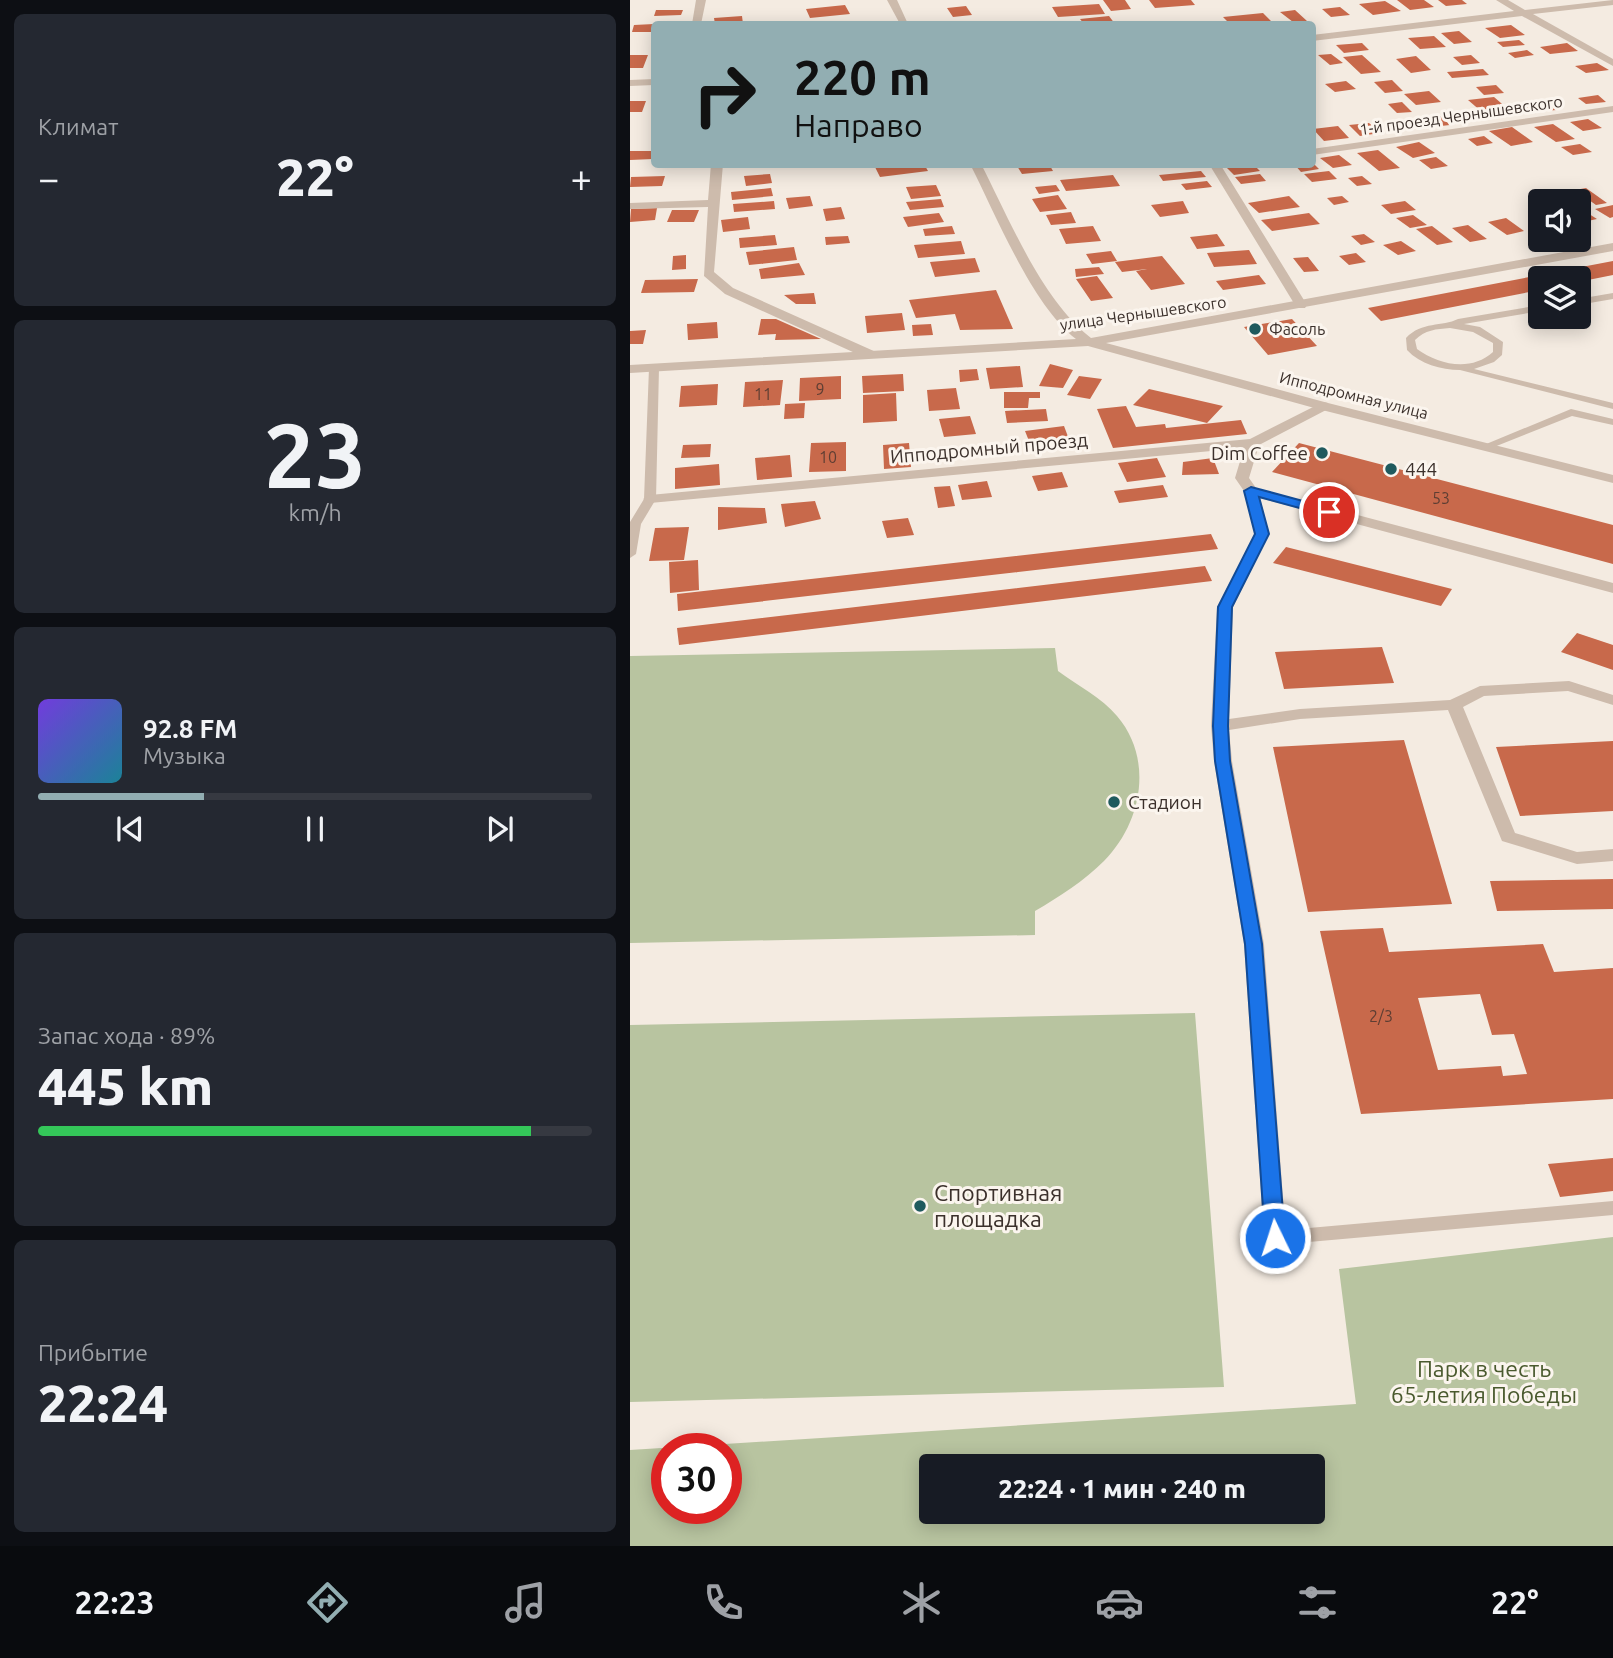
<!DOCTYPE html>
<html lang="ru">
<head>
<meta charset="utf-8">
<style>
	body { margin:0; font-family:Ubuntu,sans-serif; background:#242831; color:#f1f3f6; height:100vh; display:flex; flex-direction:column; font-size:26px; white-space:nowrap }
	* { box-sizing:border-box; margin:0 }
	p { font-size:23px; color:#9ea1a6 }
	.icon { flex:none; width:38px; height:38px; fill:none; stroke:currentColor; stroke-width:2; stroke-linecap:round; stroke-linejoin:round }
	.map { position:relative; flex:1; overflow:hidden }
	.panel { display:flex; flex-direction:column; gap:14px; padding:14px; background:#0d0f14; width:630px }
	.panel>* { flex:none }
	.guide { position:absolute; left:21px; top:21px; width:665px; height:147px; border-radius:7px; box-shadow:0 4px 18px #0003; background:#92aeb2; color:#111; overflow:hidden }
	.buttons { position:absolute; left:898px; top:189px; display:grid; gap:14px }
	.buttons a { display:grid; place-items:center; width:63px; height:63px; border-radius:7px; background:#171b24; box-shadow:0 4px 18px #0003; font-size:35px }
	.speed { position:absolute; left:21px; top:1433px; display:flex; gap:14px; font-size:35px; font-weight:700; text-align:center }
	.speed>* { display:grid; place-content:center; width:91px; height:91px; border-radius:50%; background:#171b24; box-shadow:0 4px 18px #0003; line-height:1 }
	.speed .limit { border:10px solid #d22; background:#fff; color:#111 }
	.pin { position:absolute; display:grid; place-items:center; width:60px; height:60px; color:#fff; margin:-30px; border:4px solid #fff; border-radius:50%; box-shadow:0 2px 7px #0007 }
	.me { position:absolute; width:77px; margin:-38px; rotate:356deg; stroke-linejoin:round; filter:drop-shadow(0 0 5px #0008) }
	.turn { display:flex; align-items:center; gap:24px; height:147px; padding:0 28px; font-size:32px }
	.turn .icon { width:91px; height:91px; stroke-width:2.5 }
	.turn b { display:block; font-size:49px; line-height:60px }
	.big { font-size:52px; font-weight:800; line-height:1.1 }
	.panel .card { flex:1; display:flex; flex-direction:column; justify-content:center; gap:10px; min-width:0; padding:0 24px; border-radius:10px; background:#242831 }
	.panel .dial { align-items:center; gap:0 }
	.dial b { font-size:91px; line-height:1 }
	.song { display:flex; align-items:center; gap:21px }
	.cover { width:84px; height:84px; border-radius:10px; background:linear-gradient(135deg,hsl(260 70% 55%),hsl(190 70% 35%)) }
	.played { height:7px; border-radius:4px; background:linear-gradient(90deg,#92aeb2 30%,#363941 30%) }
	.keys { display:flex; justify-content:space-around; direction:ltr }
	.heat { display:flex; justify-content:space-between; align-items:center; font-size:38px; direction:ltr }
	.charge { height:10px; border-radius:5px; background:linear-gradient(90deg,#34c759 89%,#363941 0) }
	.trip { position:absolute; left:289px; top:1454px; width:406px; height:70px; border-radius:7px; background:#171b24; box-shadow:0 4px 18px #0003; font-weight:800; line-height:70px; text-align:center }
	.dock { display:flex; height:112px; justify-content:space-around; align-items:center; background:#090b0e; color:#9ea1a6 }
	.dock .icon { width:49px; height:49px }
	.dock .on { color:#92aeb2 }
	.dock b { font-size:32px; color:#f1f3f6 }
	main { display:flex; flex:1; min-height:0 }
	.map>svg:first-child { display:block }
	.green { fill:#b8c4a0; fill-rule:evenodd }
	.building { fill:#c8694b; fill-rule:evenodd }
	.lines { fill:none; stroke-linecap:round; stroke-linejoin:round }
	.service { fill:#cdbbac; fill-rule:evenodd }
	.minor { fill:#cdbbac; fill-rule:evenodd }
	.tertiary { fill:#cdbbac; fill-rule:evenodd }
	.route { fill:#1a73e8; stroke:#114b97; stroke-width:2 }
	.poi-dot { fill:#1f5a5e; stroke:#fbf5ee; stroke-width:2.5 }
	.labels { text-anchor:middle; stroke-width:6; stroke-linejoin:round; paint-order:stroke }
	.far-street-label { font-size:16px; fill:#3b302b; stroke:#fbf5ee }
	.far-poi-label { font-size:16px; fill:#3b302b; stroke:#fbf5ee; text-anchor:start }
	.number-label { font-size:16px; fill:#5e3e33 }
	.street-label { font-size:19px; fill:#3b302b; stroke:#fbf5ee }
	.poi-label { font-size:19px; fill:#3b302b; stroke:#fbf5ee; text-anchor:start }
	.near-poi-label { font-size:23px; fill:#3b302b; stroke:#fbf5ee; text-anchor:start }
	.near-park-label { font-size:23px; fill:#4a5a2e; stroke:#fbf5ee }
</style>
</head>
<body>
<main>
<section class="panel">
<div class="card"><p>Климат</p>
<div class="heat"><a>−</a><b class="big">22°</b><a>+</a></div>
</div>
<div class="card dial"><b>23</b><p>km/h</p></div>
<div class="card">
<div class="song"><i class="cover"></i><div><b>92.8 FM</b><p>Музыка</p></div></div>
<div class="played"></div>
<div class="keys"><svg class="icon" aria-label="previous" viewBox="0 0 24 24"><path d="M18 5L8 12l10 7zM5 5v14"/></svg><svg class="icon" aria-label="pause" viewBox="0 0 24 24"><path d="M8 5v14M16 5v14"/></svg><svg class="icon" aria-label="next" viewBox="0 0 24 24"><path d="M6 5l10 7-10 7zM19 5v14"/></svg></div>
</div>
<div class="card"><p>Запас хода · 89%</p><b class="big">445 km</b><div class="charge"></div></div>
<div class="card"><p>Прибытие</p><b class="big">22:24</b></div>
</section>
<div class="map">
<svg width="983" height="1546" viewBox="0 0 983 1546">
	<rect width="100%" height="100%" fill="#f4ebe1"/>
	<path class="green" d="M425 648 428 671C447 685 472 698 487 716 524 759 512 823 474 861 454 881 429 897 405 911V935L0 943V656Z
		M565 1013 594 1387 0 1402V1025Z
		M983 1237V1546H0V1450L726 1404 709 1269ZM96 1449V1508H37V1449ZM682 1466V1512H301V1466Z"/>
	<path class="building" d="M473 0H495L501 9 481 11Z
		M519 0H561L565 5 525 8Z
		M767 0H794L804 7 780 10Z
		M808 0H832L837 4 816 6Z
		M755 1 771 11 743 15 729 4Z
		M469 4 475 14 428 17 422 7Z
		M215 5 220 14 180 18 176 9Z
		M336 6 342 15 323 17 317 8Z
		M710 7 720 15 701 17 692 9Z
		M26 10H53L51 15 24 16Z
		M665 10 677 21 663 22 650 12Z
		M633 13 644 24H600L593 17Z
		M112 16 113 24H85L84 18Z
		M479 16 485 24H454L450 19Z
		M24 24V32H2L4 25Z
		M881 25 895 35 870 38 855 28Z
		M829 31 842 42 824 44 811 33Z
		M804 36 816 47 790 49 778 38Z
		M889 40 895 45 873 47 867 42Z
		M732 43 739 50 714 53 706 45Z
		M937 43 948 51 920 54 910 47Z
		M897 50 904 55 885 58 878 53Z
		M701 54 713 63 700 65 688 55Z
		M0 55H18L13 68H0Z
		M732 55 751 72 731 74 713 57Z
		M841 55 850 63 832 65 823 57Z
		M786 56 801 70 781 73 766 59Z
		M967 63 979 70 956 73 945 66Z
		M853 69 859 75 822 78 817 72Z
		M762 80 773 91 755 93 744 82Z
		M716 81 726 89 705 92 695 84Z
		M866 85 874 93 854 95 846 87Z
		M799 91 811 102 786 105 774 94Z
		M968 95 976 102 956 104 948 98Z
		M864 97 878 109 852 112 838 100Z
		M0 101H16L12 112H0Z
		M772 102 782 112 767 113 758 104Z
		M920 104 926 110 898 113 892 107Z
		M809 115 820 125 802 127 791 117Z
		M958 119 972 128 953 131 940 122Z
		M739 123 750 133 730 136 719 125Z
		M923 124 945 139 926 142 904 127Z
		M708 126 719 138 694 141 683 129Z
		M882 127 903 142 881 146 859 131Z
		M854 136 863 143 847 146 838 139Z
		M789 142 805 153 783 158 766 147Z
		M950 144 962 152 943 155 931 147Z
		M748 150 770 168 749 171 727 153Z
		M0 151H24L23 159 0 160Z
		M709 155 722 165 703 168 690 158Z
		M806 157 818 166 801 169 789 160Z
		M682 162 689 169 671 172 664 164H682Z
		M294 164 298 171 250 177 244 165Z
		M419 164 423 171 392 174 387 166Z
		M623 164 630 171 604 175 596 167Z
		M571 171 576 177 533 181 529 175Z
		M699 171 707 179 682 182 674 174Z
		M140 174 142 183 116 186 114 176Z
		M630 174 636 181 611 184 605 177Z
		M483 175 490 186 436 191 430 180Z
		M35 176 32 186 0 187 1 177Z
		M732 176 742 184 727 186 718 178Z
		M577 181 582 187 556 190 551 184Z
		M306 185 311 196 281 199 276 187Z
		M426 185 430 191 409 194 405 187Z
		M141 188 143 196 102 200 101 192Z
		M956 188 977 203 966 205 945 190Z
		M428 195 437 209 410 212 402 199Z
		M180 196 183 206 159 209 156 198Z
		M659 196 670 207 629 213 618 203Z
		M712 196 719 202 704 205 697 198Z
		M311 199 314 207 280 210 276 202Z
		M144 201 145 209 104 212 103 204Z
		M553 201 559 213 530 217 521 205Z
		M775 201 786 210 761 214 751 205Z
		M983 205V217L980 218 965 209Z
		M211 207 215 219 196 221 193 209Z
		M948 207 967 219 948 223Z
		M27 208 25 220 0 222 1 209Z
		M42 210H69L64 222H37Z
		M441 212 446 223 421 225 416 215Z
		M309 213 314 222 278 227 273 217Z
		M679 213 690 224 642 231 631 220Z
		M783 215 797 225 780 228 766 218Z
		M118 217 120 229 93 232 91 220Z
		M876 218 894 231 877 235 858 222Z
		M838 225 857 239 840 242 822 228Z
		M322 226 325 234 295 236 293 229Z
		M463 226 471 241 436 244 429 229Z
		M802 226 823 242 807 245 786 229Z
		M587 234 595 246 567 249 560 237Z
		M734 234 745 242 731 245 721 236Z
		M145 235 147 245 110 248 109 238Z
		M218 236 220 243 196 245 195 237Z
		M331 241 335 254 288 258 284 245Z
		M771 241 786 251 768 255 753 245Z
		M164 247 167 260 119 265 116 252Z
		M619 250 627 264 584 267 577 253Z
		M481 251 487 261 462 264 456 254Z
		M726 253 736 262 719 265 709 256Z
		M56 255V269L42 270 43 256Z
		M532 256 555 284 521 290 506 271 517 269 492 272 485 262Z
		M678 257 689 271 674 272 663 258Z
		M345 258 350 272 305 277 300 262Z
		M983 261V275L948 282V278H910V290L751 321 738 308Z
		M169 263 175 275 131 279 129 269Z
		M469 267 474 274 446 277 445 269Z
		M629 275 636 284 593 290 586 281Z
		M467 276 483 298 461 301 446 279Z
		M68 279 64 292 11 293 15 280Z
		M366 290 383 329 330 330 325 314 286 318 279 300Z
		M184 293 186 304H166L154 295Z
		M272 313 275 330 237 333 235 316Z
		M131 319H146L191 339 145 340 146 334 128 335Z
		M662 319 687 346 638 355 614 327Z
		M87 322 88 338 58 340 57 324Z
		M301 324 303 335 283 336 282 325Z
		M16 330 13 344H0V331Z
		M420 364 443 370 433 388 409 386Z
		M390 366 393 387 360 389 356 368Z
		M347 369 349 380 330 382 329 370Z
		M273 374 274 391 233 393 232 376Z
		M211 376V399L169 401 170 378Z
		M449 376 472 379 460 399 437 395Z
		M153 380 150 405 113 407 115 382Z
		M88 384 87 405 49 407 51 386Z
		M326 388 330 409 299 411 297 390Z
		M519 389 593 406 577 423 503 405Z
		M374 392H410V398H399L398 408H374Z
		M266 393 267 421 233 423V395Z
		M175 403 174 418 154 419 155 404Z
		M496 406 506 427 535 424 536 428 611 420 617 434 483 448 467 409Z
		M416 409 418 421 377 423 375 411Z
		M340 416 346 434 314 437 309 419Z
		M434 426 440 442 401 446 395 431Z
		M216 442V471L179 472 181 443Z
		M279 443 281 467 254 469 253 445Z
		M669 443 983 525V564L642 472Z
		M81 444 80 457 51 458 53 445Z
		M160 455 162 477 127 480 125 458Z
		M527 458 536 477 497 482 488 463Z
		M583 458 589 474 552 475 553 462Z
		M89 464 90 485 45 489V468Z
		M432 472 438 487 408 491 402 476Z
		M357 481 362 497 332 500 328 485Z
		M533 485 538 497 489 503 484 491Z
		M320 486 325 506 308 508 304 487Z
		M185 501 191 519 155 527 151 504Z
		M88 507 135 508 137 523 88 530Z
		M278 518 284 535 257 538 252 521Z
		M59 527 54 560 19 561 25 528Z
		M581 534 588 549 48 611 47 594Z
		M656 547 822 589 811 606 643 563Z
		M68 560 69 590 40 593 39 562Z
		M575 566 582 581 49 645 47 628Z
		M947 633 983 645V670L931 652Z
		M752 647 764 683 654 689 645 652Z
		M774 740 822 904 678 912 643 747Z
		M983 741V811L890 816 866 747Z
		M983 879V909L867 911 860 881Z
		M753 928 759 952 913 944 924 972 983 968V1099L731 1114 690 931ZM850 994 862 1035 884 1034 897 1074 873 1076 871 1066 808 1070 788 998Z
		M983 1158V1191L930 1197 918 1164Z"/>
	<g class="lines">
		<path class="service" d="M983 293V299L948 305V299Z
			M910 305V311L834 324 850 327 873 342 872 355 864 362 844 369 983 403V409L830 370C811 370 790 364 777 350L776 338C792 321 812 327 828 319ZM820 328 843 332 863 343V352C841 372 809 365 787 349L785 340C795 330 806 329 820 328Z
			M24 365 29 368 26 499 11 524 6 554 0 558V522L14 499 19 368Z
			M941 409 983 419V425L942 416 859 449 855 450 849 447Z
			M983 1201V1215L645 1245 639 1243 636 1238 639 1233 645 1231Z"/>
		<path class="minor" d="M66 0H76L71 24H62Z
			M866 0H878L895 10 983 0V5L903 14 983 59V66L892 16 682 41V35L884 11Z
			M24 79V85L0 86V80Z
			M983 106V112L682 155V149Z
			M81 164H93L84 272 103 288 246 352V358H236L95 294 74 276 78 207 0 209V203L78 200Z
			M579 164H590L677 305 675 308H667L665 305Z
			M693 402 698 403V409L629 445 619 478 626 488 983 583V593L630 498 639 534 603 607 599 719 670 709 820 700 850 686 939 681 983 695V705L938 691 854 696 833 707 885 833 947 852 983 849V861L947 864 872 841 818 710 670 719 599 730 602 761 634 944 656 1238 653 1244 645 1247 637 1244 634 1238 614 944 584 761 581 726 587 607 625 534 614 491 605 478 614 448 20 503 13 499 20 495 620 439Z"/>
		<path class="tertiary" d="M257 0H267L278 24H270Z
			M340 164H351C380 220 411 299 461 338L983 243V251L476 343 698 403 983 475V483L688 409 458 346 0 373V365L446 339C402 305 366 215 340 164Z"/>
	</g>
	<path class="route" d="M621 487 703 509 705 512 699 516 629 497 639 534 602 607 598 726 600 761 632 944 655 1238 652 1244 645 1246 638 1244 635 1238 615 944 585 761 583 726 588 607 625 534 614 491Z"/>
	<g class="poi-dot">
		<circle cx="625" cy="329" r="7"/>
		<circle cx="692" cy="453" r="7"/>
		<circle cx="761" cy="469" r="7"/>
		<circle cx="484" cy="802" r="7"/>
		<circle cx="290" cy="1206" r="7"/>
	</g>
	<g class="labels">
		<g class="far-street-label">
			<text transform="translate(831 115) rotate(-8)" y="6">1-й проезд Чернышевского</text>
			<text transform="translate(513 313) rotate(-8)" y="6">улица Чернышевского</text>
			<text transform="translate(724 395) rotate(14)" y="6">Ипподромная улица</text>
		</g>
		<g class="far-poi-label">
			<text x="639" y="335">Фасоль</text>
		</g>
		<g class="number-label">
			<text x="190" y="395">9</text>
			<text x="133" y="400">11</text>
			<text x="198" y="463">10</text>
			<text x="811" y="504">53</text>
			<text x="751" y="1022">2/3</text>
		</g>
		<g class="street-label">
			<text transform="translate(359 448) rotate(-5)" y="7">Ипподромный проезд</text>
		</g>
		<g class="poi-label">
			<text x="678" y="460" text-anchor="end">Dim Coffee</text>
			<text x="775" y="476">444</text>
			<text x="498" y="809">Стадион</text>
		</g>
		<g class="near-poi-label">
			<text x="304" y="1201">Спортивная<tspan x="304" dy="26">площадка</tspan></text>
		</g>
		<g class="near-park-label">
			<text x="854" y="1377">Парк в честь<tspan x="854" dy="26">65-летия Победы</tspan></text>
		</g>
	</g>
</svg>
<div class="buttons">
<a><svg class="icon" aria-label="sound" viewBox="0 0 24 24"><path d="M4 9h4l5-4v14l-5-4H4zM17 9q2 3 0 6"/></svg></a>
<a><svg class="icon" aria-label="layers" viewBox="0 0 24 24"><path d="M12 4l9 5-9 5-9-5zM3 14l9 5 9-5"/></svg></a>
</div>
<div class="speed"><div class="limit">30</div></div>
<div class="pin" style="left:699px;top:512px;background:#d93025"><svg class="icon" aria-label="arrive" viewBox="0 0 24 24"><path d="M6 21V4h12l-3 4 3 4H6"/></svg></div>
<svg class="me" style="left:645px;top:1238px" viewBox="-20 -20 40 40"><circle r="17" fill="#1a73e8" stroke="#fff" stroke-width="3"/><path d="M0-11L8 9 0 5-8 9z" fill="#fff"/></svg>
<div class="trip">22:24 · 1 мин · 240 m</div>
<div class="guide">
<div class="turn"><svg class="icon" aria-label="right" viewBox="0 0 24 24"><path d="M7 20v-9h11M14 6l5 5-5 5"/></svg><div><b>220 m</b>Направо</div></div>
</div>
</div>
</main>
<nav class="dock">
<b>22:23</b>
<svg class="icon on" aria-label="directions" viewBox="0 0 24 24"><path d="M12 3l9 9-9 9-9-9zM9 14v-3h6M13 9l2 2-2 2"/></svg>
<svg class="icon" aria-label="music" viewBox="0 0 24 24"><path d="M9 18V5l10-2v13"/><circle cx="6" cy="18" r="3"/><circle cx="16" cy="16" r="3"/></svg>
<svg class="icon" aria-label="phone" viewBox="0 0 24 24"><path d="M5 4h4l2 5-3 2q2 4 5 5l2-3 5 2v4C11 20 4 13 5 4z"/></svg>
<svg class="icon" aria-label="climate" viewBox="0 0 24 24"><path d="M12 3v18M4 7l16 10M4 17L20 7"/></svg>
<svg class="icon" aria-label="car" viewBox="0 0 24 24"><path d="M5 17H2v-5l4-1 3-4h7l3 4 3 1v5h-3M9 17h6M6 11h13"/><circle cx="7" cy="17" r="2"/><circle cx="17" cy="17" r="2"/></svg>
<svg class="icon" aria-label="filters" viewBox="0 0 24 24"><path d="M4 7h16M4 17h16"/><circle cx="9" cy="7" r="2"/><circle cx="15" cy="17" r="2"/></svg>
<b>22°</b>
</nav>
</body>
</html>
